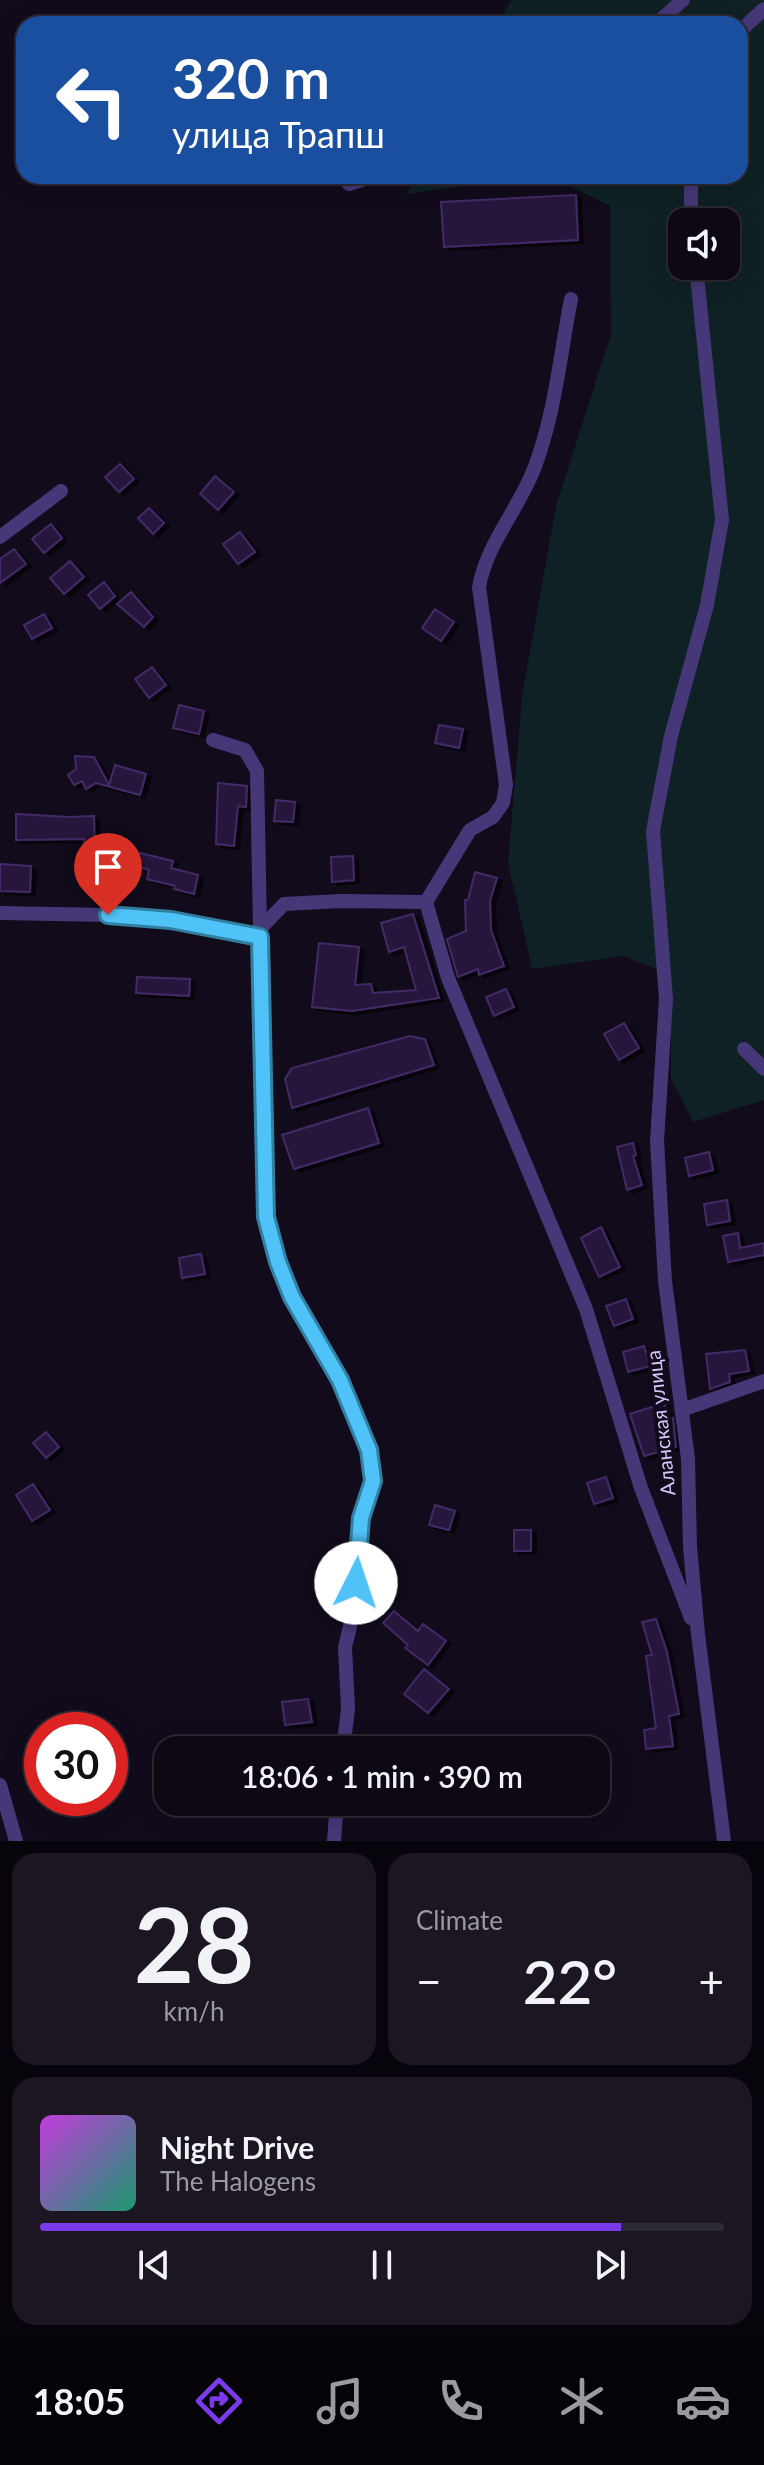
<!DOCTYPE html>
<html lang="en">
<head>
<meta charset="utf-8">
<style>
	body { margin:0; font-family:Lato,sans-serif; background:#1b1622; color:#f1f3f6; height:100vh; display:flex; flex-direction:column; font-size:30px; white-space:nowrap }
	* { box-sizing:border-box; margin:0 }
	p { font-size:26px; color:#9a9aa0 }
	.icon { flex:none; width:44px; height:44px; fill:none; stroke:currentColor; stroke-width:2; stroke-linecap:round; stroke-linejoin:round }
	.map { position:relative; height:1841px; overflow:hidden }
	.panel { display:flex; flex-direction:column; gap:12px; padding:12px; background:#07040b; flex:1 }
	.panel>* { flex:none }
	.banner { position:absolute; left:16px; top:16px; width:732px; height:168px; border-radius:24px; box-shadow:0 4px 20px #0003,0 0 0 2px #2d2934; background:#1a4fa0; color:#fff; overflow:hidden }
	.controls { position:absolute; left:668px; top:208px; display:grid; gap:16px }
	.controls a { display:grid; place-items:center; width:72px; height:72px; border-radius:16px; background:#0d0814; box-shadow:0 4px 20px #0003,0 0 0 2px #2d2934; font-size:40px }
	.speed { position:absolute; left:24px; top:1712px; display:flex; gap:16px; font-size:40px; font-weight:700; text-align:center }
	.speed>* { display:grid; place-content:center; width:104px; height:104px; border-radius:50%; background:#0d0814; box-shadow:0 4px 20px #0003,0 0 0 2px #2d2934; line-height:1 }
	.speed .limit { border:12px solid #d22; background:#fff; color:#111 }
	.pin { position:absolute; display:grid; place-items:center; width:68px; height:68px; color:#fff; margin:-82px -34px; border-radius:50% 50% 50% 0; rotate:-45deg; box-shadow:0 0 8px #0007 }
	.pin .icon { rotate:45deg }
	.me { position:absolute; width:88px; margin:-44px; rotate:4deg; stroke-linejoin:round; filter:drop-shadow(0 0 6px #0008) }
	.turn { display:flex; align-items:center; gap:28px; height:168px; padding:0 24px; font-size:36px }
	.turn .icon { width:104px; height:104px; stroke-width:2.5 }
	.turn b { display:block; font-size:56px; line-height:68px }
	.big { font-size:60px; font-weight:600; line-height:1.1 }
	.panel .widget { flex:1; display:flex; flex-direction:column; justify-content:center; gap:12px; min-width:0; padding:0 28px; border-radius:24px; background:#1b1622 }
	.panel .dial { align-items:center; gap:0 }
	.dial b { font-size:104px; line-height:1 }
	.song { display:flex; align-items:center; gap:24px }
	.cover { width:96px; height:96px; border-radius:12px; background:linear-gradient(135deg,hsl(290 70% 55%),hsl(160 70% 35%)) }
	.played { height:8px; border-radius:4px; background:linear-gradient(90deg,#7c3aed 85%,#2d2934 85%) }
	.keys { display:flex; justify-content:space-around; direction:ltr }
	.heat { display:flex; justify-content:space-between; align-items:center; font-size:44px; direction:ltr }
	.panel .tiles { flex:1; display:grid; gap:12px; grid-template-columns:1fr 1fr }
	.widget:last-child { grid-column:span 2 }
	.trip { position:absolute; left:154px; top:1736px; width:456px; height:80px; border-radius:24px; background:#0d0814; box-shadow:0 4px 20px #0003,0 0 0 2px #2d2934; font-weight:600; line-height:80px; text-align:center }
	.dock { display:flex; height:128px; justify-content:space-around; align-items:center; background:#050308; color:#9a9aa0 }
	.dock .icon { width:56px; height:56px }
	.dock .active { color:#7c3aed }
	.dock b { font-size:36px; color:#f1f3f6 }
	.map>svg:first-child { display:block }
	.green { fill:#0f2124; fill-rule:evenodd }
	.building { fill:#26183b; stroke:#422b66; stroke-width:2; filter:url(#shadow) }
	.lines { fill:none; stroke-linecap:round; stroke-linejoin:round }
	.street { stroke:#463878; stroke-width:14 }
	.route-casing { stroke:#337fa1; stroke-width:20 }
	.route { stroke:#4fc3f7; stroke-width:14 }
	.labels { text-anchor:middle; stroke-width:8; stroke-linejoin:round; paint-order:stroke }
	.street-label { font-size:20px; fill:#d7c7fd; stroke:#110b1b }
</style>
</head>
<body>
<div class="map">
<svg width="764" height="1841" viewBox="0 0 764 1841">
	<defs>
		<filter id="shadow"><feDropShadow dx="5" dy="3" stdDeviation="0" flood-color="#0009"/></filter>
	</defs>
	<rect width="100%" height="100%" fill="#110b1b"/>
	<path class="green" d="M512 0H764V1100L693 1122 671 1079V975L623 956 532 969 508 863 522 696 556 506 611 334 610 206 550 176H740V24H496ZM682 222H726V266H682Z
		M415 176H536L407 194Z"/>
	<path class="building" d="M576 195 578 240 444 247 441 202Z
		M120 464 134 479 119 492 105 477Z
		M215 476 234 492 218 510 200 494Z
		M149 508 164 523 153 534 138 518Z
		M51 524 62 538 44 553 32 539Z
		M240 532 255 552 238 564 223 544Z
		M14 549 26 564 0 583V559Z
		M70 561 84 577 64 594 50 578Z
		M104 582 115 596 100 609 88 595Z
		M131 592 153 617 144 627 117 604Z
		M435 609 454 622 441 641 422 628Z
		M44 614 52 628 32 639 24 625Z
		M152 667 166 685 149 698 135 679Z
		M179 705 204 711 199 734 173 728Z
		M439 725 463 729 459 748 435 743Z
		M75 756 94 757 109 785 115 765 146 774 140 795 96 783 86 789 82 781 74 785 68 775 76 769Z
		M218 783 247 786 246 807 238 806 234 846 216 844Z
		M276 800 295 802 293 822 274 821Z
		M16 814 69 817 94 816 95 852 83 848 85 839 16 840Z
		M136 852 173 861 171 868 198 875 194 894 174 889 175 886 147 879 149 870 131 864Z
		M353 856 354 880 332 882 331 857Z
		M0 864 31 866 30 892 0 891Z
		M475 872 497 878 490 901 491 930 504 966 479 975 478 969 458 977 447 939 466 931 465 900H468Z
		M413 914 439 998 352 1011 312 1007 319 943 359 947 355 985 371 984 373 993 416 990 404 947 389 952 381 923Z
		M137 977 190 979 189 996 136 993Z
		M506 989 514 1007 494 1016 486 997Z
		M624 1023 639 1048 619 1060 604 1034Z
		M410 1036 425 1039 434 1065 292 1108 285 1079 292 1068Z
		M368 1108 379 1143 294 1169 282 1135Z
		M633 1143 636 1155 633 1156 642 1185 627 1190 617 1147Z
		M709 1152 713 1170 689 1176 685 1158Z
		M727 1200 730 1221 707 1225 704 1204Z
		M601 1227 620 1267 599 1277 581 1238Z
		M738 1233 740 1248 764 1243V1255L728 1262 723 1236Z
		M201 1254 205 1274 182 1278 179 1258Z
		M626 1299 633 1319 614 1326 606 1306Z
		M644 1346 650 1366 628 1372 623 1352Z
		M745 1350 749 1371 729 1374 730 1382 710 1389 706 1354Z
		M664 1403 669 1419 673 1418 676 1447 644 1456 630 1414Z
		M46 1432 59 1447 46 1458 33 1443Z
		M606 1477 613 1498 594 1504 587 1483Z
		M33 1484 50 1510 32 1521 16 1495Z
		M435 1505 455 1511 449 1530 429 1525Z
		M514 1530H531V1551H514Z
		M394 1611 418 1631 423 1624 446 1641 428 1665 405 1648 408 1645 383 1623Z
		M656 1619 667 1652 679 1714 669 1716 673 1746 646 1749 644 1730 656 1728 646 1656 652 1655 642 1622Z
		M424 1669 449 1689 428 1713 404 1694Z
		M308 1699 312 1722 285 1725 282 1702Z"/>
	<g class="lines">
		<path class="street" d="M656 24 683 0
			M740 31 764 9
			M349 184 374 176
			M691 222V176
			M696 266 722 520 707 605 671 736 653 831 666 999 657 1141 665 1281 688 1459 690 1547 698 1634 724 1841
			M571 299C560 356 555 414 534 469 518 510 487 543 479 587L506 785 503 803 493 817 470 830 426 902 448 978 586 1309 641 1488 691 1618
			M0 537 61 491
			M213 740 245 750 257 771 260 929
			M0 913 108 915 171 920 260 937
			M744 1049 764 1069
			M682 1410 764 1381
			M343 1750 348 1709 345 1647 355 1606 361 1518 373 1481 369 1450 340 1380 292 1297 278 1262 266 1217 260 929 284 904 341 901 426 902
			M0 1785 16 1841
			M334 1841 337 1802"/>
	</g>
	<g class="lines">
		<defs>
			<path id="route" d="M108 915 171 920 260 937 266 1217 278 1262 292 1297 340 1380 369 1450 373 1481 361 1518 356 1583"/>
		</defs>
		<use href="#route" class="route-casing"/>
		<use href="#route" class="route"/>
	</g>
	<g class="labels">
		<g class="street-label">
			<text transform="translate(661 1423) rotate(-96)" y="7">Аланская улица</text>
		</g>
	</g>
</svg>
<div class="controls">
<a><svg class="icon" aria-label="sound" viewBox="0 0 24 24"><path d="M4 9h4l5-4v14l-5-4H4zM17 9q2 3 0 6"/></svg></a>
</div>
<div class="speed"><div class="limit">30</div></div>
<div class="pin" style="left:108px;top:915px;background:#d93025"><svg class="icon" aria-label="arrive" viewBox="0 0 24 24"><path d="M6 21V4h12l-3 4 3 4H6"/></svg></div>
<svg class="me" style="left:356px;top:1583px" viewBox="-20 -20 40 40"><circle r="19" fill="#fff"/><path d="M0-13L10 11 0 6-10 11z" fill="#4fc3f7"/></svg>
<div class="trip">18:06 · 1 min · 390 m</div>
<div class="banner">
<div class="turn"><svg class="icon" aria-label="left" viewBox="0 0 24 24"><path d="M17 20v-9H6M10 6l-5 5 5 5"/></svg><div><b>320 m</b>улица Трапш</div></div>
</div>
</div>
<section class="panel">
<div class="tiles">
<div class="widget dial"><b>28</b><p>km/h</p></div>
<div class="widget"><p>Climate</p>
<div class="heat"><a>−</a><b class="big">22°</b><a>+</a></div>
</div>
<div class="widget">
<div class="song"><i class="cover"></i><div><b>Night Drive</b><p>The Halogens</p></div></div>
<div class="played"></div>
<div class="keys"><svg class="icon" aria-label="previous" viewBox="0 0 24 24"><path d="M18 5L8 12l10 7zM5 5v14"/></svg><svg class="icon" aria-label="pause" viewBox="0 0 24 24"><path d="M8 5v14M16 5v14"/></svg><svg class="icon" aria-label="next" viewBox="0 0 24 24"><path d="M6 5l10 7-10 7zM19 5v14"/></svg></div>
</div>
</div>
</section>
<nav class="dock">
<b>18:05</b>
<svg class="icon active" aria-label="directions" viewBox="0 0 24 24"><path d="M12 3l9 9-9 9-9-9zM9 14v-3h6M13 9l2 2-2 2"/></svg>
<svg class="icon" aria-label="music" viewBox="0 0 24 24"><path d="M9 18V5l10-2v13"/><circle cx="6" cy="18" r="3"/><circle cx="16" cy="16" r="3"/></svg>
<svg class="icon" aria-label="phone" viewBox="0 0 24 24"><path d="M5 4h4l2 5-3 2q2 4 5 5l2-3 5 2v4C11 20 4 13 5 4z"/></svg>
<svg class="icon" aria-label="climate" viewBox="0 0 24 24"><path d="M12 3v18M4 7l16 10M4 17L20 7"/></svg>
<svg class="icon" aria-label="car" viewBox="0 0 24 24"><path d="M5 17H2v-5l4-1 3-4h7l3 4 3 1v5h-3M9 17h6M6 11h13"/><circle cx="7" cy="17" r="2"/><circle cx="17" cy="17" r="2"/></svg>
</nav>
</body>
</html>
